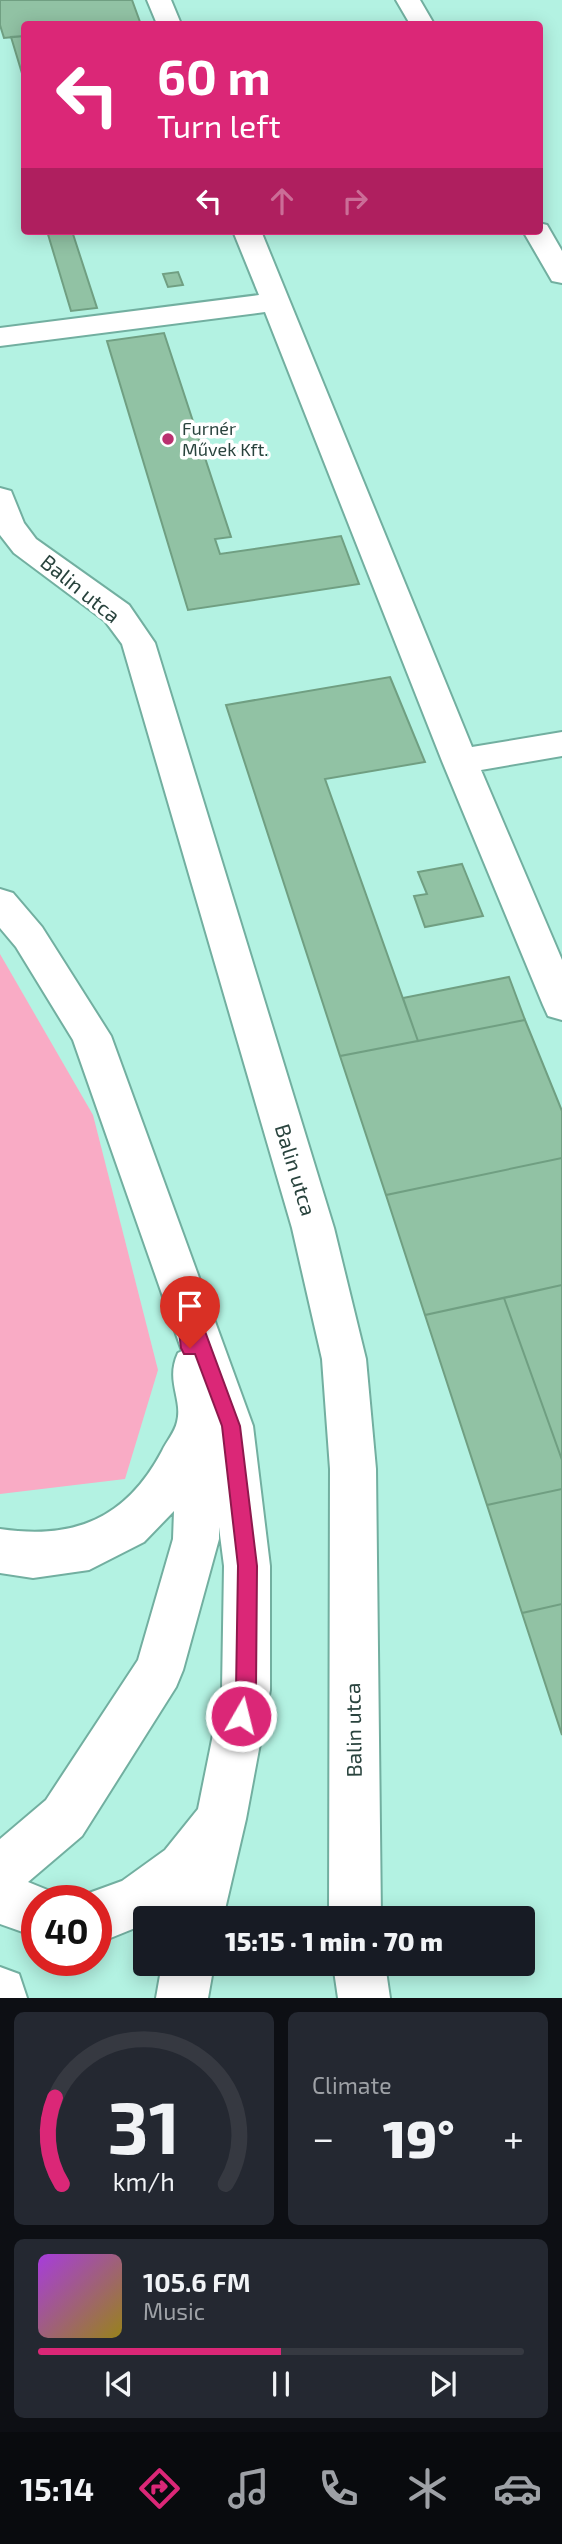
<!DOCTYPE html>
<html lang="en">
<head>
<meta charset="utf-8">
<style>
	body { margin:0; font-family:"Exo 2",sans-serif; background:#242831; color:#f1f3f6; height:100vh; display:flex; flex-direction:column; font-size:26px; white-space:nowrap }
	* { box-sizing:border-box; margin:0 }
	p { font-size:23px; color:#9ea1a6 }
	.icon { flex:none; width:38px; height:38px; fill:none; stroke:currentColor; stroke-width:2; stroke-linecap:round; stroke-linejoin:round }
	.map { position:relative; height:1998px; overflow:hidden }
	.details { display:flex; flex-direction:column; gap:14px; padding:14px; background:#0d0f14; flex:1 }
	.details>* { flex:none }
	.hud { position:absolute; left:21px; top:21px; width:522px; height:214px; border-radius:7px; box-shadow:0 4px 18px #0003; background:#db2777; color:#fff; overflow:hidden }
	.speed { position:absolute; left:21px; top:1885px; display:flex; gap:14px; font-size:35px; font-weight:700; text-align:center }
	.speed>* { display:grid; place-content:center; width:91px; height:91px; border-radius:50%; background:#171b24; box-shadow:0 4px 18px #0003; line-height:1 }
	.speed .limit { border:10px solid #d22; background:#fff; color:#111 }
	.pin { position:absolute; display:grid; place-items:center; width:60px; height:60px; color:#fff; margin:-72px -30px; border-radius:50% 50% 50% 0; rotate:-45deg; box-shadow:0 0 7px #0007 }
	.pin .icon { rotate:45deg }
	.me { position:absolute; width:77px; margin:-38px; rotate:8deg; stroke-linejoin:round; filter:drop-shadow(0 0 5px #0008) }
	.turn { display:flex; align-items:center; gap:24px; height:147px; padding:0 21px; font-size:32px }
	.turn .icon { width:91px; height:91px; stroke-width:2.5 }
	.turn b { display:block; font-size:49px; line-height:60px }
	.lanes { display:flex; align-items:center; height:66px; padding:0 21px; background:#0003; justify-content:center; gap:35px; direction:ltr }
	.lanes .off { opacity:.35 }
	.big { font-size:52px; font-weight:800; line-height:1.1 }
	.details .card { flex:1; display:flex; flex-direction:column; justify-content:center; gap:10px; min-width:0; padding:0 24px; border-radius:10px; background:#242831 }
	.details .dial { align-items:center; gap:0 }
	.dial svg { height:182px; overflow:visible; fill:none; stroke:#363941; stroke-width:7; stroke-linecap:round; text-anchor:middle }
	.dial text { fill:#f1f3f6; stroke:none }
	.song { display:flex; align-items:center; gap:21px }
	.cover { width:84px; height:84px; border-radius:10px; background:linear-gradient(135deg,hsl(280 70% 55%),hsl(50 70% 35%)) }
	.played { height:7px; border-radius:4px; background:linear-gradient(90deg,#db2777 50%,#363941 50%) }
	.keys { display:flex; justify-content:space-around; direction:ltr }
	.heat { display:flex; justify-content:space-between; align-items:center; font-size:38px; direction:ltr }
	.details .tiles { flex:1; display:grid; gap:14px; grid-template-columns:1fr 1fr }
	.card:last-child { grid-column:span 2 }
	.trip { position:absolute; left:133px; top:1906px; width:402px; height:70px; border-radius:7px; background:#171b24; box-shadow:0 4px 18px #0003; font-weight:800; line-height:70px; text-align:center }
	.tabs { display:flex; height:112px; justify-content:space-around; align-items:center; background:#090b0e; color:#9ea1a6 }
	.tabs .icon { width:49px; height:49px }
	.tabs .current { color:#db2777 }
	.tabs b { font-size:32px; color:#f1f3f6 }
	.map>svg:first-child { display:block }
	.green { fill:#f9abc5 }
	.building { fill:#91c2a4; stroke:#709f82; stroke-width:2 }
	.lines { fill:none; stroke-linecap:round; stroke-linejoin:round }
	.minor-casing { stroke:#72afa0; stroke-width:4 }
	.major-casing { stroke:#72afa0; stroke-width:4 }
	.minor { fill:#fff; fill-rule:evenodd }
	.major { fill:#fff; fill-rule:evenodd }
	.route { fill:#db2777; stroke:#8e194d; stroke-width:2 }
	.poi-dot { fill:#ba316f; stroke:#fff; stroke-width:2.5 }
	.labels { text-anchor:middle; stroke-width:7; stroke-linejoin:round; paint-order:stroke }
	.far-poi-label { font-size:18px; fill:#29433d; stroke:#fff; text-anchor:start }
	.street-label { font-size:21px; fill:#29433d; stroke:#fff }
</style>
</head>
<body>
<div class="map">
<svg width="562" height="1998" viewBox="0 0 562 1998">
	<rect width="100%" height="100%" fill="#b3f2e2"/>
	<path class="green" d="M0 954 93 1115 158 1370 125 1479 0 1494Z"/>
	<path class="building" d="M0 0H132L140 22 24 24V36L4 38 0 25Z
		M24 36V80L11 37Z
		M47 231H72L97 308 71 311Z
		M178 272 183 285 168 287 163 274Z
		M164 333 231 537 215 539 220 554 341 536 359 584 188 610 107 341Z
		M390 677 425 762 325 779 418 1041 340 1056 226 705Z
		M462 864 483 916 425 927 414 896 427 894 418 872Z
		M509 977 525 1020 418 1041 403 998Z
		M525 1020 562 1111V1158L386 1195 340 1056Z
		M562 1158V1285L425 1315 386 1195Z
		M562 1285V1460L504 1298Z
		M504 1298 562 1460V1489L487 1505 425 1315Z
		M562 1489V1604L522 1613 487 1505Z
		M562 1604V1735L522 1613Z"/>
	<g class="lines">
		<defs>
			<path id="minor" d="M147 0H171L181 24H157Z
				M396 0H420L434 24H410Z
				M539 223 547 225 562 251V283L552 281 523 231H539Z
				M233 231H261L472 747 562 732V756L481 770 562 960V1020L548 1016 543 1005 442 761 265 312 0 346V328L259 295Z
				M0 488 11 491 24 523 36 539 129 605 155 643 334 1228 366 1359 376 1469 381 1918H329L330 1469 322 1359 292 1228 122 644 105 621 14 553 0 535Z
				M0 889 13 893 42 927 111 1036 253 1426 270 1566V1690L246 1819 223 1918H171L174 1906 159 1918H145V1924L103 1941H96V1900H76L78 1897 122 1881 165 1850 198 1809 222 1690 224 1566 219 1527V1539L183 1670 176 1687 82 1836 28 1882 55 1893 58 1900H37V1937L0 1924V1839L46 1800 138 1660 173 1539 174 1511 144 1542 89 1570 33 1578 0 1573V1529C74 1540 126 1519 162 1451 166 1442 175 1432 177 1422 183 1399 165 1381 178 1353L182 1351 73 1040 16 947 0 928Z
				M162 1964H214L208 1998H156Z
				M333 1964H385L390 1998H338Z"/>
			<path id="major" d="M0 1967 19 1974 27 1998H0Z"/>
		</defs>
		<use href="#minor" class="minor-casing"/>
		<use href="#major" class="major-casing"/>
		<use href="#minor" class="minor"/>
		<use href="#major" class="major"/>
	</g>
	<path class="route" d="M184 1291 190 1293 193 1299 240 1426 257 1566 256 1690 248 1723 241 1725 234 1723 231 1716 236 1690 238 1566 222 1426 195 1354H184L181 1348 175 1299 178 1293Z"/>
	<circle class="poi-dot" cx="168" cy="439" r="7"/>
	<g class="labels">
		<g class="far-poi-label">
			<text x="182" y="435">Furnér<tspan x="182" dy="21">Művek Kft.</tspan></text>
		</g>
		<g class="street-label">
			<text transform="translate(80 589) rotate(39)" y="7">Balin utca</text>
			<text transform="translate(295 1170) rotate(73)" y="7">Balin utca</text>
			<text transform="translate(354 1730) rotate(-91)" y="7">Balin utca</text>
		</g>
	</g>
</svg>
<div class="speed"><div class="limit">40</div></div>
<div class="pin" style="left:190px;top:1348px;background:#d93025"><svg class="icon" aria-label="arrive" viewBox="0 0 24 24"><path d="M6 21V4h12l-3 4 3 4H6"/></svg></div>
<svg class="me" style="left:241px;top:1716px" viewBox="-20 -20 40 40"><circle r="17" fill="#db2777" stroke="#fff" stroke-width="3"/><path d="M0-11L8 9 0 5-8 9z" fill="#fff"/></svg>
<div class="trip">15:15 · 1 min · 70 m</div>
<div class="hud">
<div class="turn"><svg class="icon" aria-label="left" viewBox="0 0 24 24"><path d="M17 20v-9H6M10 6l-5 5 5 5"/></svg><div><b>60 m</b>Turn left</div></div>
<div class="lanes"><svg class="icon" aria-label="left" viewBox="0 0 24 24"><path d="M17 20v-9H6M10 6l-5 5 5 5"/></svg><svg class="icon off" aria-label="ahead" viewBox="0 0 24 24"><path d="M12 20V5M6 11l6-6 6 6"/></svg><svg class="icon off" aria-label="right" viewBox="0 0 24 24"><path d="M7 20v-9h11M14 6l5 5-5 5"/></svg></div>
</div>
</div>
<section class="details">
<div class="tiles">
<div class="card dial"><svg viewBox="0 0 100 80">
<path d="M14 69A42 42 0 1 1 86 69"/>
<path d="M14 69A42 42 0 0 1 11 31" stroke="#db2777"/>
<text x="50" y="56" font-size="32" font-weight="700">31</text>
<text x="50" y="72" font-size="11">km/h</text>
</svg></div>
<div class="card"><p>Climate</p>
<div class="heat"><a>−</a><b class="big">19°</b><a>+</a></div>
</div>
<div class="card">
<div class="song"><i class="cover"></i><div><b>105.6 FM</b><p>Music</p></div></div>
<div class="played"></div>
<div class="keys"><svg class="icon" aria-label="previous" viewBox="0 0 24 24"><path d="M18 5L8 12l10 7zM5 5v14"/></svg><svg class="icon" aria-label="pause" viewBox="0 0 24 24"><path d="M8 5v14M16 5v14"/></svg><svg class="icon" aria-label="next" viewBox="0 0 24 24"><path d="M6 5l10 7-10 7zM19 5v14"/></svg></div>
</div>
</div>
</section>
<nav class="tabs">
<b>15:14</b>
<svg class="icon current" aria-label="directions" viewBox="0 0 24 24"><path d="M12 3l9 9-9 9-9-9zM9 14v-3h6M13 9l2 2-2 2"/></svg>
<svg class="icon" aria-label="music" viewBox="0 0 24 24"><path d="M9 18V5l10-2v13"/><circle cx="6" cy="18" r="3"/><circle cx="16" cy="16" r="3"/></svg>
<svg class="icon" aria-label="phone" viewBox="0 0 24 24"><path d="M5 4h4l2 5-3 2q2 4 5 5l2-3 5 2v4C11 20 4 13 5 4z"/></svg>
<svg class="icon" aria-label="climate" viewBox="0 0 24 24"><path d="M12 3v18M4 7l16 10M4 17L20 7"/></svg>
<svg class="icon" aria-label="car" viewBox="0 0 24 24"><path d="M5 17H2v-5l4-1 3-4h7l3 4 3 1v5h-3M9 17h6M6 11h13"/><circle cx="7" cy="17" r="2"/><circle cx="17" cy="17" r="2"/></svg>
</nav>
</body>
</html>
